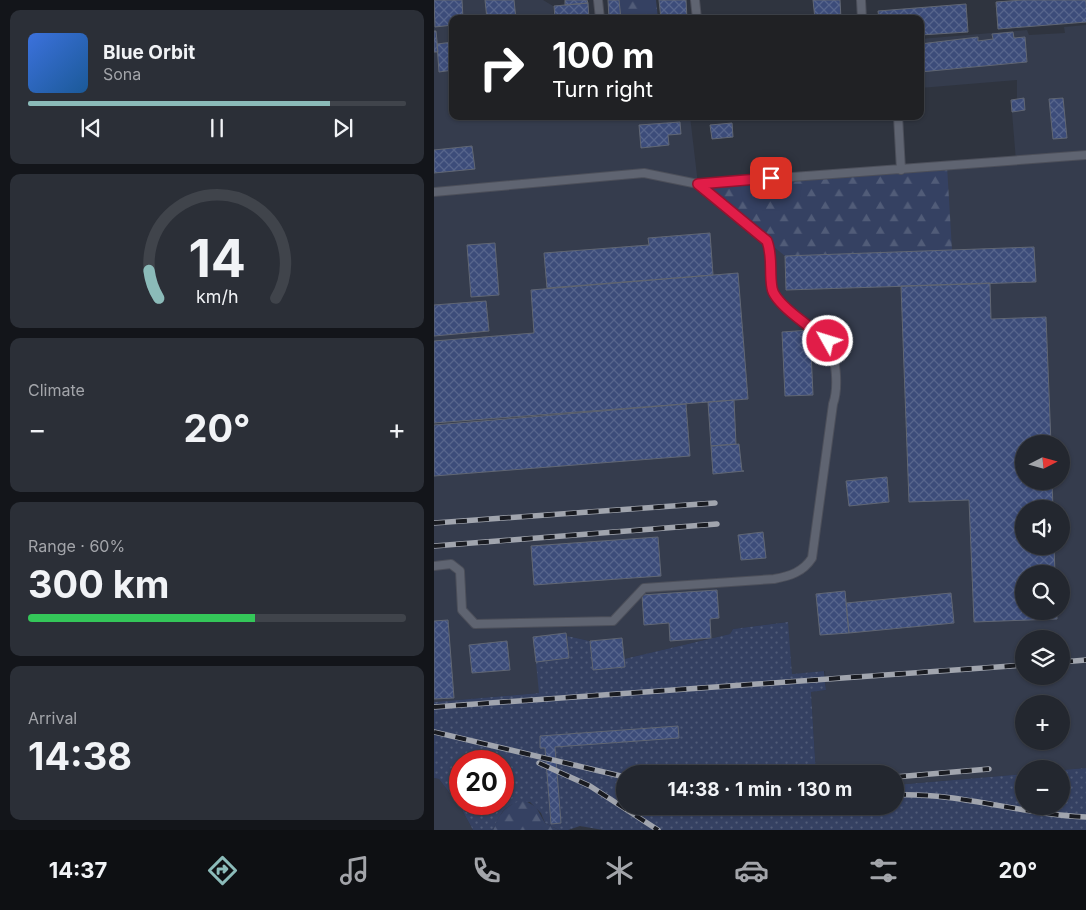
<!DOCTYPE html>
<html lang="en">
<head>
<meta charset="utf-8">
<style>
	body { margin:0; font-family:Inter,sans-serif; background:#2b2f37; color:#f1f3f6; height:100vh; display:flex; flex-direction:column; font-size:19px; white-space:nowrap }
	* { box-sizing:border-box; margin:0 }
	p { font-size:16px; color:#a3a5aa }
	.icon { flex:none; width:28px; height:28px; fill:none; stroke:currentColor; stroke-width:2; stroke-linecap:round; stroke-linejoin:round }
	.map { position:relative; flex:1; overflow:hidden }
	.sheet { display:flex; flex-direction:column; gap:10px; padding:10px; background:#13151a; width:434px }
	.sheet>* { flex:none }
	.top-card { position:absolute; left:15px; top:15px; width:475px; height:105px; border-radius:10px; box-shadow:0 1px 4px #0004,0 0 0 1px #40444b; background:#202124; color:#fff; overflow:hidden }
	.needle { width:32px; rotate:84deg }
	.controls { position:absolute; left:581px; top:435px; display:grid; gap:10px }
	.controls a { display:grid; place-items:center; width:55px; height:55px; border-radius:50%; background:#23272f; box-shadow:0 1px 4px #0004,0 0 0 1px #40444b; font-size:25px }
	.speed { position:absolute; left:15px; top:750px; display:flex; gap:10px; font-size:25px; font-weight:700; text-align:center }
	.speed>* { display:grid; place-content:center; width:65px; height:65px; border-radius:50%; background:#23272f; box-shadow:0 1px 4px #0004,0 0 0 1px #40444b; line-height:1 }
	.speed .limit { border:8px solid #d22; background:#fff; color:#111 }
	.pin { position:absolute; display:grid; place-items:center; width:42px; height:42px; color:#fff; margin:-21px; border-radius:10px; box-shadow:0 2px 8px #0006 }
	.me { position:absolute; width:55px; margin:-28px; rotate:309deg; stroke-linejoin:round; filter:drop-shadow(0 0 4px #0008) }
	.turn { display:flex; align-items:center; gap:18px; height:105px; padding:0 20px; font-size:22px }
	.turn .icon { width:65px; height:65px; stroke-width:2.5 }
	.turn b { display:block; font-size:35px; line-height:42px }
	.big { font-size:38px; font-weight:700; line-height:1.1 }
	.sheet .widget { flex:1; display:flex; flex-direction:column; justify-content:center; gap:8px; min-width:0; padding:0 18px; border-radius:10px; background:#2b2f37 }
	.sheet .dial { align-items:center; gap:0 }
	.dial svg { height:130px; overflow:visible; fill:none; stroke:#40444b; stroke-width:7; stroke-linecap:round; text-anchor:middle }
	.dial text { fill:#f1f3f6; stroke:none }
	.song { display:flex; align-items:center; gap:15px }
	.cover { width:60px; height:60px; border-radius:8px; background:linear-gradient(135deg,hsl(220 70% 55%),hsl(210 70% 35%)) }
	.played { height:5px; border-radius:2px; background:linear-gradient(90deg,#8bbbb9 80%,#40444b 80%) }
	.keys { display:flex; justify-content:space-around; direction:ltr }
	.heat { display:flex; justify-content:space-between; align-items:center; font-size:28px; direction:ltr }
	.charge { height:8px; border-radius:4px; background:linear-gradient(90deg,#34c759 60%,#40444b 0) }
	.trip { position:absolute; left:182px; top:765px; width:288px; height:50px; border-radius:25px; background:#23272f; box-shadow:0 1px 4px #0004,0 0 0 1px #40444b; font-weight:700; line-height:50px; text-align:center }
	.tab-bar { display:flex; height:80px; justify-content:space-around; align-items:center; background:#0e1013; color:#a3a5aa }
	.tab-bar .icon { width:35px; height:35px }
	.tab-bar .on { color:#8bbbb9 }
	.tab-bar b { font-size:22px; color:#f1f3f6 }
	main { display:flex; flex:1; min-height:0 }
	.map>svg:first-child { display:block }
	.built { fill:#353c4d; fill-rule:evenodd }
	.grass { fill:url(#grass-dots); fill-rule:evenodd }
	.forest { fill:url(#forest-firs) }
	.building { fill:url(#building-cross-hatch); stroke:#606673 }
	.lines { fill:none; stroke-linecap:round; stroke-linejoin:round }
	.service-casing { stroke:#4c4f5a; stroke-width:10 }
	.service { stroke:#5f6471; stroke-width:8 }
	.rail-casing { stroke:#a1a5ae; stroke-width:5.5 }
	.rail { stroke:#191b21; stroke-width:4; stroke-dasharray:11; stroke-linecap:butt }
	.route-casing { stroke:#92132f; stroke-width:12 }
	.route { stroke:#e11d48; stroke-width:9 }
</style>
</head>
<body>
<main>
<section class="sheet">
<div class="widget">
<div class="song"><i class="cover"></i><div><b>Blue Orbit</b><p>Sona</p></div></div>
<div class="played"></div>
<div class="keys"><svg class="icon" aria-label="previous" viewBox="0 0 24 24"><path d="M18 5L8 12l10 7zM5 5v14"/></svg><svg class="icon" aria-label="pause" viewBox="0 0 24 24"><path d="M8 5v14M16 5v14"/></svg><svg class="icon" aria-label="next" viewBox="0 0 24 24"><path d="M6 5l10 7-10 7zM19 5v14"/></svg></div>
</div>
<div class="widget dial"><svg viewBox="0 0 100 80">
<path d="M14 69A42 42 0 1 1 86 69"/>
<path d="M14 69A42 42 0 0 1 8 52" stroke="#8bbbb9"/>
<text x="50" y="56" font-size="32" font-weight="700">14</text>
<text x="50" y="72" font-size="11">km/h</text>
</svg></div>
<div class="widget"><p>Climate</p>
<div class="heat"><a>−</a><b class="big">20°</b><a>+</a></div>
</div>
<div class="widget"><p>Range · 60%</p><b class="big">300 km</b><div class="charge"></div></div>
<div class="widget"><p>Arrival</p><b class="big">14:38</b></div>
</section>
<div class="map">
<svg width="653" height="830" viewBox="0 0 653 830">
	<defs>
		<pattern id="grass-dots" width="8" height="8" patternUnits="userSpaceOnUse" patternTransform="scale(1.25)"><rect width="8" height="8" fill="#354162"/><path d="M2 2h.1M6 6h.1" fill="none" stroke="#515c78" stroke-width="1.8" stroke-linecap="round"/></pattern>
		<pattern id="forest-firs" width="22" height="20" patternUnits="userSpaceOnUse" patternTransform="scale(1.25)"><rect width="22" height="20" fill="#354162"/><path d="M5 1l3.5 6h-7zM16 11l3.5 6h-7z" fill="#515c78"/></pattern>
		<pattern id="building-cross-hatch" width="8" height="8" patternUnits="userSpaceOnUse" patternTransform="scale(1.25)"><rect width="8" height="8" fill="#3c4c7a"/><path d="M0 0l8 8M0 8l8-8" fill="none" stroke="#57658c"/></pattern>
	</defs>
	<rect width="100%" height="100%" fill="#2f343f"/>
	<path class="built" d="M0 0H109L119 6 120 19H19V116H150L151 121 207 116H256L264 184 582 161 577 100 583 99V80L486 88V39L593 30 595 35 631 33 630 27 652 25V768L628 770 590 769V774L461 785V774H382L377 692 392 690 391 671 358 674 353 622 299 629 296 634 190 659 188 638 156 641 133 636 135 658 105 693 0 702ZM590 444H628V481H590ZM590 509H628V546H590ZM590 574H628V611H590ZM590 639H628V676H590ZM590 704H628V741H590Z
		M0 778 5 779 27 808 39 830H0Z"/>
	<path class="grass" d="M354 622 358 674 390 671 392 690 377 692 382 774H191V806H461V785L590 774V806H628V770L652 768V830H169L146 826 134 830H125L111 823 107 813 96 802C72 802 68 809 59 830H39L27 808 5 779 0 778V702L105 693 102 662 135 658 133 636 156 641 159 670 191 667 190 659 296 634 299 629ZM26 761H69V804H26Z"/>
	<path class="forest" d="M185 0H222L224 19H187Z
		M513 166 518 250 351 256 264 184Z
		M90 800 102 807 111 823 125 830H59C65 814 72 804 90 800Z"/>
	<path class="building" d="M0 0H28L29 19H19V25L1 27Z
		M51 0H80L82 19H53Z
		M131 0H153L154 3 131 5Z
		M174 0H185L187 19H175Z
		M225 0H252L253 19H227Z
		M379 0H406L407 19H381Z
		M589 0H652L653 22 564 29 562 2Z
		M154 3 155 19H121L120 6Z
		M532 4 534 32 486 35V19H445L444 11Z
		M0 31H2L4 52H0Z
		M579 32 580 38 591 37 593 62 486 72V44L544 37V41L559 39 558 34Z
		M19 42V70L5 72 3 44Z
		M590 98 591 110 578 112 577 100Z
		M629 98 633 138 619 139 615 99Z
		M246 122 247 134 234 135 235 145 207 148 205 125Z
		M298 123 299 137 278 139 276 125Z
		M38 146 41 169 0 173V150Z
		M276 233 279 275 113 288 110 253 215 245 214 238Z
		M61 243 65 295 37 297 33 245Z
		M600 247 602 282 352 290 351 256Z
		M304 273 314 399 0 423V341L100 333 97 290Z
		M556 283 557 319 612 317 617 444H590V481H618L619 509H590V546H620L621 574H590V611H623V619L540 622 535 500 475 502 467 286Z
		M52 301 55 331 0 336V305Z
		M376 330 379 395 351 396 348 332Z
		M300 400 302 444 277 446 274 402Z
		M252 404 256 456 0 476V425Z
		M305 444 308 471H310L279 474 277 446Z
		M453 477 455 502 415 506 412 481Z
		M329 532 332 558 307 560 304 535Z
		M224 537 227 576 100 585 97 546Z
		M283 590 285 618 276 619 277 638 236 641 235 623 210 625 208 595Z
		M411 591 415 633 386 635 382 594Z
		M517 593 520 623 415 633 412 603Z
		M14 620 20 698 0 699V621Z
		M132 633 135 658 102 662 99 637Z
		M188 638 191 667 159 670 156 641Z
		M73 641 76 670 38 673 35 645Z
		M244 726 245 738 121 747 127 823 117 824 111 748H106V736Z"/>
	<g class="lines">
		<defs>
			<path id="service" d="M164 0 166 19
				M261 0 263 19
				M427 0 428 19
				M280 116H288
				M464 116 467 170
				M0 192 210 173 264 184 653 155
				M0 566 17 564 26 571 28 610 41 624 179 621 210 588 340 579C356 576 369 572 378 558L399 404C405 387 402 357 394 341 380 329 340 304 338 288 335 271 339 257 333 241L264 184"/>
		</defs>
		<use href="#service" class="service-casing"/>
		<use href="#service" class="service"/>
		<defs>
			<path id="rail" d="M0 523 281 503
				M0 546 283 524
				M628 662 653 660
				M0 707 590 665
				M0 732 191 777
				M105 763 156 786 224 830
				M461 777 555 769
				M461 795C526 792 588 815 653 817"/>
		</defs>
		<use href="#rail" class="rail-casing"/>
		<use href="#rail" class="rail"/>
	</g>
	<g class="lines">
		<defs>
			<path id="route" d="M337 178 264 184 333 241C339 257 335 272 338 288 340 304 380 329 394 341"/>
		</defs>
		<use href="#route" class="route-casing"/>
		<use href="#route" class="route"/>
	</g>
</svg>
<div class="controls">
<a><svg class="needle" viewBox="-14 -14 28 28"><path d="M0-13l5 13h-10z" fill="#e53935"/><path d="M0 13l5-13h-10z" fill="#a3a5aa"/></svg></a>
<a><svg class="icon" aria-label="sound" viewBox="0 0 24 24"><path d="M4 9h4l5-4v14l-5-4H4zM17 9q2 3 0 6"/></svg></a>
<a><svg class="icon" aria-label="search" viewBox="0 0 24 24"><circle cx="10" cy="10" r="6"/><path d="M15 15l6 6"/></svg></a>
<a><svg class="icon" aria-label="layers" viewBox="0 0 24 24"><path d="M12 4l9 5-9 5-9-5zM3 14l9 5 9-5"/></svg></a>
<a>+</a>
<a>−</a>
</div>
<div class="speed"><div class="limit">20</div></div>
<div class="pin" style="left:337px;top:178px;background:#d93025"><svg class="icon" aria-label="arrive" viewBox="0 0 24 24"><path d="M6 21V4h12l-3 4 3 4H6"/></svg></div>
<svg class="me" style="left:394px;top:341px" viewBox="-20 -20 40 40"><circle r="17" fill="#e11d48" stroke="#fff" stroke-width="3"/><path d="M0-11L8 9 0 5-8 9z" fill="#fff"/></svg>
<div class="trip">14:38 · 1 min · 130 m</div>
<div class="top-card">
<div class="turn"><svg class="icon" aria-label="right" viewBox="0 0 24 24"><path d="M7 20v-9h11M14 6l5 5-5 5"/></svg><div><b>100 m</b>Turn right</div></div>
</div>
</div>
</main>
<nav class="tab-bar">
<b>14:37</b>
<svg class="icon on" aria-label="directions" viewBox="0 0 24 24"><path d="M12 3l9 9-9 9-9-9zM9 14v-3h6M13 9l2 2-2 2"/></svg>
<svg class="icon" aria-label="music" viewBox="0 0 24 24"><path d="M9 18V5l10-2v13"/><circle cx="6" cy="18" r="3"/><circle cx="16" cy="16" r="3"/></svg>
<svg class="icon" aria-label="phone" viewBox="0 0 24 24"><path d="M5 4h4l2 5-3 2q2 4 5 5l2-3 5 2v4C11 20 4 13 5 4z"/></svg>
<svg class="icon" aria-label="climate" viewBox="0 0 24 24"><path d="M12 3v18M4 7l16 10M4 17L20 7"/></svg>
<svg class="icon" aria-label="car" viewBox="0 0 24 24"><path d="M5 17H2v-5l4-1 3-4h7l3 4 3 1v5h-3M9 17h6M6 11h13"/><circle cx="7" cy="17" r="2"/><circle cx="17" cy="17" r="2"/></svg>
<svg class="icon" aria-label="filters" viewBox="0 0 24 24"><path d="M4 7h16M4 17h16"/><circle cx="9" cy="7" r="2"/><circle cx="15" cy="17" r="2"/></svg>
<b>20°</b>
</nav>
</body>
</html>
